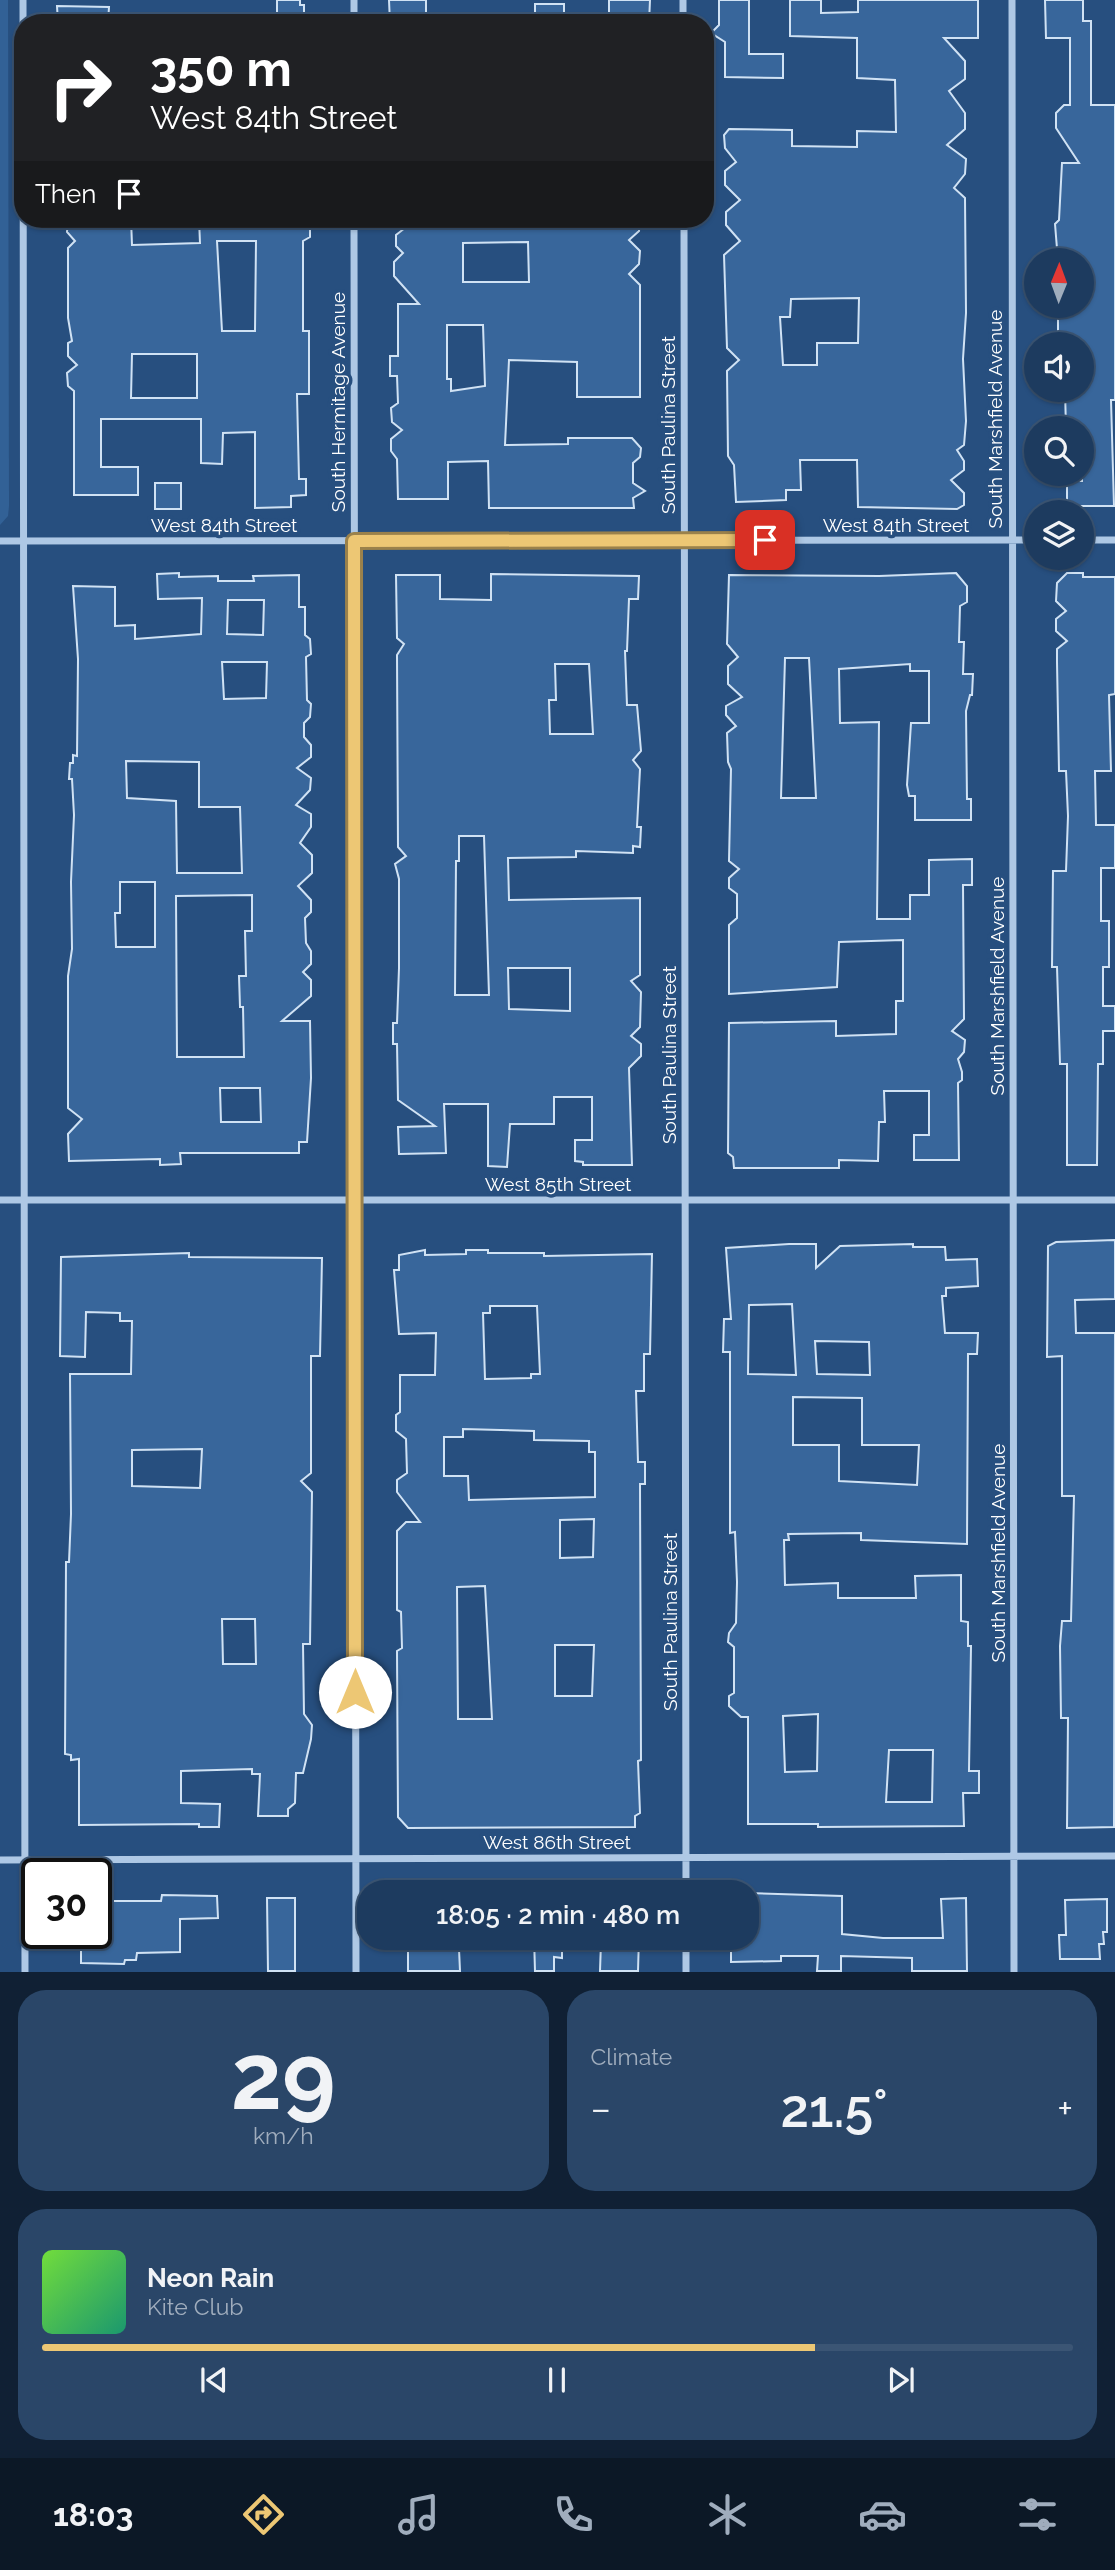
<!DOCTYPE html>
<html lang="en">
<head>
<meta charset="utf-8">
<style>
	body { margin:0; font-family:Raleway,sans-serif; background:#2a4668; color:#f1f3f6; height:100vh; display:flex; flex-direction:column; font-size:26px; white-space:nowrap }
	* { box-sizing:border-box; margin:0 }
	p { font-size:23px; color:#a0adbd }
	.icon { flex:none; width:38px; height:38px; fill:none; stroke:currentColor; stroke-width:2; stroke-linecap:round; stroke-linejoin:round }
	.map { position:relative; height:1972px; overflow:hidden }
	.panel { display:flex; flex-direction:column; gap:18px; padding:18px; background:#102034; flex:1 }
	.panel>* { flex:none }
	.top-card { position:absolute; left:14px; top:14px; width:700px; height:214px; border-radius:28px; box-shadow:0 2px 5px #0004,0 0 0 2px #3b5574; background:#202124; color:#fff; overflow:hidden }
	.needle { width:46px; rotate:1deg }
	.fabs { position:absolute; left:1024px; top:248px; display:grid; gap:14px }
	.fabs a { display:grid; place-items:center; width:70px; height:70px; border-radius:50%; background:#1d3b5f; box-shadow:0 2px 5px #0004,0 0 0 2px #3b5574; font-size:35px }
	.speed { position:absolute; left:21px; top:1858px; display:flex; gap:14px; font-size:35px; font-weight:700; text-align:center }
	.speed>* { display:grid; place-content:center; width:91px; height:91px; border-radius:50%; background:#1d3b5f; box-shadow:0 2px 5px #0004,0 0 0 2px #3b5574; line-height:1 }
	.speed .limit { border:4px solid #111; border-radius:10px; background:#fff; color:#111 }
	.pin { position:absolute; display:grid; place-items:center; width:60px; height:60px; color:#fff; margin:-30px; border-radius:14px; box-shadow:0 4px 10px #0006 }
	.me { position:absolute; width:77px; margin:-38px; rotate:0deg; stroke-linejoin:round; filter:drop-shadow(0 0 5px #0008) }
	.turn { display:flex; align-items:center; gap:24px; height:147px; padding:0 21px; font-size:32px }
	.turn .icon { width:91px; height:91px; stroke-width:2.5 }
	.turn b { display:block; font-size:49px; line-height:60px }
	.then { display:flex; align-items:center; height:66px; padding:0 21px; background:#0003; gap:14px; font-size:26px }
	.big { font-size:52px; font-weight:600; line-height:1.1 }
	.panel .widget { flex:1; display:flex; flex-direction:column; justify-content:center; gap:10px; min-width:0; padding:0 24px; border-radius:28px; background:#2a4668 }
	.panel .dial { align-items:center; gap:0 }
	.dial b { font-size:91px; line-height:1 }
	.song { display:flex; align-items:center; gap:21px }
	.cover { width:84px; height:84px; border-radius:10px; background:linear-gradient(135deg,hsl(100 70% 55%),hsl(160 70% 35%)) }
	.played { height:7px; border-radius:4px; background:linear-gradient(90deg,#edc774 75%,#3b5574 75%) }
	.keys { display:flex; justify-content:space-around; direction:ltr }
	.heat { display:flex; justify-content:space-between; align-items:center; font-size:38px; direction:ltr }
	.panel .tiles { flex:1; display:grid; gap:18px; grid-template-columns:1fr 1fr }
	.widget:last-child { grid-column:span 2 }
	.trip { position:absolute; left:357px; top:1880px; width:402px; height:70px; border-radius:28px; background:#1d3b5f; box-shadow:0 2px 5px #0004,0 0 0 2px #3b5574; font-weight:600; line-height:70px; text-align:center }
	.tabs { display:flex; height:112px; justify-content:space-around; align-items:center; background:#0c1826; color:#a0adbd }
	.tabs .icon { width:49px; height:49px }
	.tabs .current { color:#edc774 }
	.tabs b { font-size:32px; color:#f1f3f6 }
	.map>svg:first-child { display:block }
	.green { fill:#326196 }
	.building { fill:#38669b; stroke:#d0e2f4; stroke-width:2; fill-rule:evenodd }
	.lines { fill:none; stroke-linecap:round; stroke-linejoin:round }
	.minor { stroke:#aec8e5; stroke-width:7 }
	.route-casing { stroke:#9a814b; stroke-width:18 }
	.route { stroke:#edc774; stroke-width:12 }
	.labels { text-anchor:middle; stroke-width:7; stroke-linejoin:round; paint-order:stroke }
	.street-label { font-size:19px; fill:#fff; stroke:#274f7f }
</style>
</head>
<body>
<div class="map">
<svg width="1115" height="1972" viewBox="0 0 1115 1972">
	<rect width="100%" height="100%" fill="#274f7f"/>
	<path class="green" d="M0 0H8L9 506 8 516 0 525Z"/>
	<path class="building" d="M277 0H300V5H304V23H277Z
		M389 0H426V23H390Z
		M609 0H650L649 23H609Z
		M719 0H749V54H783V78L725 77V42L711 33 719 25Z
		M790 0H821V13L858 12V0H978V38H944L965 61V79L949 91 965 113V129L947 145 966 159 965 174 954 188 965 198 966 313 963 359 966 421 964 445 957 450 964 461V470L951 480 964 493V505L957 509 858 507 857 460H800L801 490H786V500L736 502 734 465 728 456 727 371 739 360 727 348 724 255 740 241 726 225V212L740 200 725 185V171L736 162 725 148 724 135 729 129 792 130V146L857 147V131L896 132 895 80 857 78V38L790 36ZM859 298 858 343H817V365H783L780 317H790L791 299Z
		M1045 0H1083V21H1091V105H1115V400H1111L1114 506H1067V481H1082V429H1066L1065 390H1082V345H1058V308H1082V261H1058L1055 224 1059 220 1062 163H1079L1056 128V113L1064 105H1070V38H1046Z
		M535 4H564V23H535Z
		M57 6 109 7 108 23H58Z
		M68 219H131L132 245 200 243 199 219H310V237L303 241V331H309V394H297L299 479H306V495L291 496V507L255 508V432L223 433 222 464 201 463V419H101V467H138V495H74V391L68 386 67 373 77 365 68 356V343L72 341 68 318V248L75 241 67 232ZM217 241H256L255 331H222ZM132 354H197V398H131Z
		M396 219H640L639 231 629 240 640 251 639 264 629 274 640 285V397H577V362L509 360 505 445 568 444V438H632L641 448 640 457 633 463V483L645 491 633 498 634 508H489L488 461 448 462V499H398L397 459 391 451V439L402 430 392 422 391 408 398 403 397 376H390V356H398V304H419L394 276V262L403 253 396 246V235L405 228ZM528 242 529 282H463V243ZM447 325H483L485 386 451 391V379H447Z
		M155 483H181V509H155Z
		M179 573V577L218 576V581H254L253 576 299 575V607H305V635L310 639 311 654 306 657 307 700 311 704 310 717 304 723V737L311 745V757L297 768 311 778 310 790 296 805 311 814V827L300 843 312 855V873L298 886 311 900V912L305 918 306 943 311 951V964L303 972 311 980V996L282 1021H310L311 1078 307 1142H299V1153H180L181 1164 160 1165V1159L69 1161 68 1134 82 1119 68 1108V976L72 949 71 882 74 815 72 779H69L70 763H73V755L77 756 78 659 73 586 115 587V626L135 625V639L201 634 202 598 158 599 157 574ZM228 600H264L263 635 227 634ZM222 662H267L266 698 224 699ZM126 761 199 762V807H240L242 873H177L176 801 127 798ZM120 882H155V947H116L115 913H120ZM252 895V931H245L246 976H239L240 1007H243L244 1057H177L176 896ZM220 1088H260L261 1122H221Z
		M956 573 967 586V602L960 606 959 642H964L963 674H973L972 695H970L966 711 967 799H971V820H915V796H909L907 785 911 723H929V671H910V664L839 669 840 723 879 722 877 919H910V895H929V860L972 859V885H963L964 1019 952 1031 965 1040 964 1052 958 1059 962 1072V1080L958 1083 959 1160H914V1135H929V1091H884L885 1122H879L878 1161 839 1160V1168H734L733 1157 728 1153 729 1023 836 1021V1036L896 1034V1001H903V940L839 942 837 987 729 994V925L737 918V894L729 888V878L739 869 729 861 731 769 728 762 727 733 736 726 726 715V706L742 697 728 684V666L738 657 727 644 729 575 879 576ZM785 658H809L816 798H781Z
		M1067 573H1083V577H1115V694L1109 695 1111 771H1095L1096 825H1115V868H1101V921H1109V967H1103V1006H1115V1031H1103V1064H1098L1097 1165H1067V1064H1060L1057 967H1052L1053 871H1066L1068 816 1066 771H1059L1057 662V649L1067 641 1056 631V619L1066 611 1056 601 1057 583Z
		M491 574 639 576 638 599H629L627 651H625L627 705H637L641 751 633 760 640 769 637 827H641L640 847 633 846V853L576 851V857L508 858 509 900 640 898V975L631 981 641 992 640 1027 631 1036 641 1044V1056L629 1068 632 1165H583V1162L575 1161V1140H592V1097H554V1124H510L507 1167 488 1166V1104H444L446 1153 399 1154 398 1127 435 1126 398 1100 397 1044H393V1023H397L399 968V879L395 864 406 856 398 847 397 655 404 644 397 638 396 575H440V599L491 600ZM555 664H589L593 734H550L549 700H556ZM459 836H484L489 995H455L456 861H459ZM508 968H570V1011L509 1009Z
		M1115 1240V1299L1075 1300 1076 1333H1115L1114 1827 1067 1828 1068 1718H1061L1060 1646 1062 1621H1071L1074 1496H1062V1356L1047 1357 1048 1246 1056 1242Z
		M789 1244H816V1268L840 1246 913 1244V1247H945L946 1260 977 1259 978 1286 946 1288V1296H942L945 1333H978L977 1354H968L967 1544 861 1540V1533L788 1534 789 1540H784L785 1585 838 1583V1598H916L915 1576 961 1575V1621L968 1622V1646H971L969 1771H979V1793H963L964 1826 818 1827V1824H748V1717H741L729 1706V1696L734 1693V1647L728 1642 729 1633 736 1623 737 1582 735 1532 730 1533V1352H723L724 1319H731L726 1248ZM792 1304 796 1375 748 1374 749 1305ZM815 1341 869 1342 870 1375 817 1374ZM793 1397 862 1398V1445H919L917 1485 839 1481V1445H793ZM818 1714 817 1771 785 1772 783 1716ZM889 1750H933L932 1802H886Z
		M425 1250V1255L466 1254V1250H488V1253H544V1256L652 1254 650 1354H644V1391H636L638 1462H645V1484H640L641 1760 638 1761 640 1813 635 1816V1827L408 1828 398 1817 397 1651 402 1648 401 1612 397 1610V1531L406 1522H420L397 1492V1480L407 1473 406 1439 396 1431V1415L400 1412V1375H435L436 1333 399 1334 394 1270H399V1255ZM490 1306H537L540 1374H531V1378L485 1379 483 1313H490ZM463 1429 534 1431V1440L589 1441V1452H595V1497L469 1500 468 1476H444V1437H463ZM594 1519 593 1557 560 1558V1520ZM485 1586 492 1719H458L457 1587ZM555 1645H594L592 1696H555Z
		M189 1253V1257L322 1258 320 1356H311V1473L301 1481 312 1492 310 1644H303L304 1714 312 1725 311 1739 303 1773H296L295 1803 288 1809V1816H258L260 1774H252V1769L181 1771V1803L220 1804 219 1827H199V1824L79 1825V1759L71 1760V1755L65 1754 66 1562H69L71 1514 70 1374H131L132 1321H120V1313L86 1312 85 1357 60 1356 61 1257ZM202 1449 200 1488 132 1486V1450ZM222 1619H255L256 1664H223Z
		M747 1893 842 1896V1934L883 1938H943L941 1899 966 1898 967 1971H912V1958L841 1956V1971H817L818 1956H781V1961L731 1962V1939L747 1937Z
		M162 1895 217 1896 218 1918 180 1919V1952L137 1953 136 1960H125L124 1964 81 1963V1938L96 1939V1901H161Z
		M267 1898H295V1971H268Z
		M1107 1899V1932H1103L1104 1944H1099L1100 1959H1060L1059 1935H1066L1065 1900Z
		M534 1937H562V1958L554 1957V1971H535Z
		M609 1937H639L638 1971H600L601 1942H609Z
		M459 1949 460 1971H408V1951Z"/>
	<g class="lines">
		<path class="minor" d="M23 0 25 1972
			M354 0V23
			M683 0V23
			M1012 0 1014 1972
			M354 219 356 1972
			M684 219 686 1892
			M1082 540H1115
			M0 541 1036 540
			M0 1200H1115
			M0 1860 1115 1856
			M686 1937V1972"/>
	</g>
	<g class="lines">
		<defs>
			<path id="route" d="M355 1692 354 541 765 540"/>
		</defs>
		<use href="#route" class="route-casing"/>
		<use href="#route" class="route"/>
	</g>
	<g class="labels">
		<g class="street-label">
			<text transform="translate(338 402) rotate(-90)" y="7">South Hermitage Avenue</text>
			<text transform="translate(995 419) rotate(-90)" y="7">South Marshfield Avenue</text>
			<text transform="translate(668 425) rotate(-90)" y="7">South Paulina Street</text>
			<text x="224" y="532">West 84th Street</text>
			<text x="896" y="532">West 84th Street</text>
			<text transform="translate(997 986) rotate(-90)" y="7">South Marshfield Avenue</text>
			<text transform="translate(669 1055) rotate(-90)" y="7">South Paulina Street</text>
			<text x="558" y="1191">West 85th Street</text>
			<text transform="translate(998 1553) rotate(-90)" y="7">South Marshfield Avenue</text>
			<text transform="translate(670 1622) rotate(-90)" y="7">South Paulina Street</text>
			<text x="557" y="1849">West 86th Street</text>
		</g>
	</g>
</svg>
<div class="fabs">
<a><svg class="needle" viewBox="-14 -14 28 28"><path d="M0-13l5 13h-10z" fill="#e53935"/><path d="M0 13l5-13h-10z" fill="#a0adbd"/></svg></a>
<a><svg class="icon" aria-label="sound" viewBox="0 0 24 24"><path d="M4 9h4l5-4v14l-5-4H4zM17 9q2 3 0 6"/></svg></a>
<a><svg class="icon" aria-label="search" viewBox="0 0 24 24"><circle cx="10" cy="10" r="6"/><path d="M15 15l6 6"/></svg></a>
<a><svg class="icon" aria-label="layers" viewBox="0 0 24 24"><path d="M12 4l9 5-9 5-9-5zM3 14l9 5 9-5"/></svg></a>
</div>
<div class="speed"><div class="limit">30</div></div>
<div class="pin" style="left:765px;top:540px;background:#d93025"><svg class="icon" aria-label="arrive" viewBox="0 0 24 24"><path d="M6 21V4h12l-3 4 3 4H6"/></svg></div>
<svg class="me" style="left:355px;top:1692px" viewBox="-20 -20 40 40"><circle r="19" fill="#fff"/><path d="M0-13L10 11 0 6-10 11z" fill="#edc774"/></svg>
<div class="trip">18:05 · 2 min · 480 m</div>
<div class="top-card">
<div class="turn"><svg class="icon" aria-label="right" viewBox="0 0 24 24"><path d="M7 20v-9h11M14 6l5 5-5 5"/></svg><div><b>350 m</b>West 84th Street</div></div>
<div class="then">Then<svg class="icon" aria-label="arrive" viewBox="0 0 24 24"><path d="M6 21V4h12l-3 4 3 4H6"/></svg></div>
</div>
</div>
<section class="panel">
<div class="tiles">
<div class="widget dial"><b>29</b><p>km/h</p></div>
<div class="widget"><p>Climate</p>
<div class="heat"><a>−</a><b class="big">21.5°</b><a>+</a></div>
</div>
<div class="widget">
<div class="song"><i class="cover"></i><div><b>Neon Rain</b><p>Kite Club</p></div></div>
<div class="played"></div>
<div class="keys"><svg class="icon" aria-label="previous" viewBox="0 0 24 24"><path d="M18 5L8 12l10 7zM5 5v14"/></svg><svg class="icon" aria-label="pause" viewBox="0 0 24 24"><path d="M8 5v14M16 5v14"/></svg><svg class="icon" aria-label="next" viewBox="0 0 24 24"><path d="M6 5l10 7-10 7zM19 5v14"/></svg></div>
</div>
</div>
</section>
<nav class="tabs">
<b>18:03</b>
<svg class="icon current" aria-label="directions" viewBox="0 0 24 24"><path d="M12 3l9 9-9 9-9-9zM9 14v-3h6M13 9l2 2-2 2"/></svg>
<svg class="icon" aria-label="music" viewBox="0 0 24 24"><path d="M9 18V5l10-2v13"/><circle cx="6" cy="18" r="3"/><circle cx="16" cy="16" r="3"/></svg>
<svg class="icon" aria-label="phone" viewBox="0 0 24 24"><path d="M5 4h4l2 5-3 2q2 4 5 5l2-3 5 2v4C11 20 4 13 5 4z"/></svg>
<svg class="icon" aria-label="climate" viewBox="0 0 24 24"><path d="M12 3v18M4 7l16 10M4 17L20 7"/></svg>
<svg class="icon" aria-label="car" viewBox="0 0 24 24"><path d="M5 17H2v-5l4-1 3-4h7l3 4 3 1v5h-3M9 17h6M6 11h13"/><circle cx="7" cy="17" r="2"/><circle cx="17" cy="17" r="2"/></svg>
<svg class="icon" aria-label="filters" viewBox="0 0 24 24"><path d="M4 7h16M4 17h16"/><circle cx="9" cy="7" r="2"/><circle cx="15" cy="17" r="2"/></svg>
</nav>
</body>
</html>
